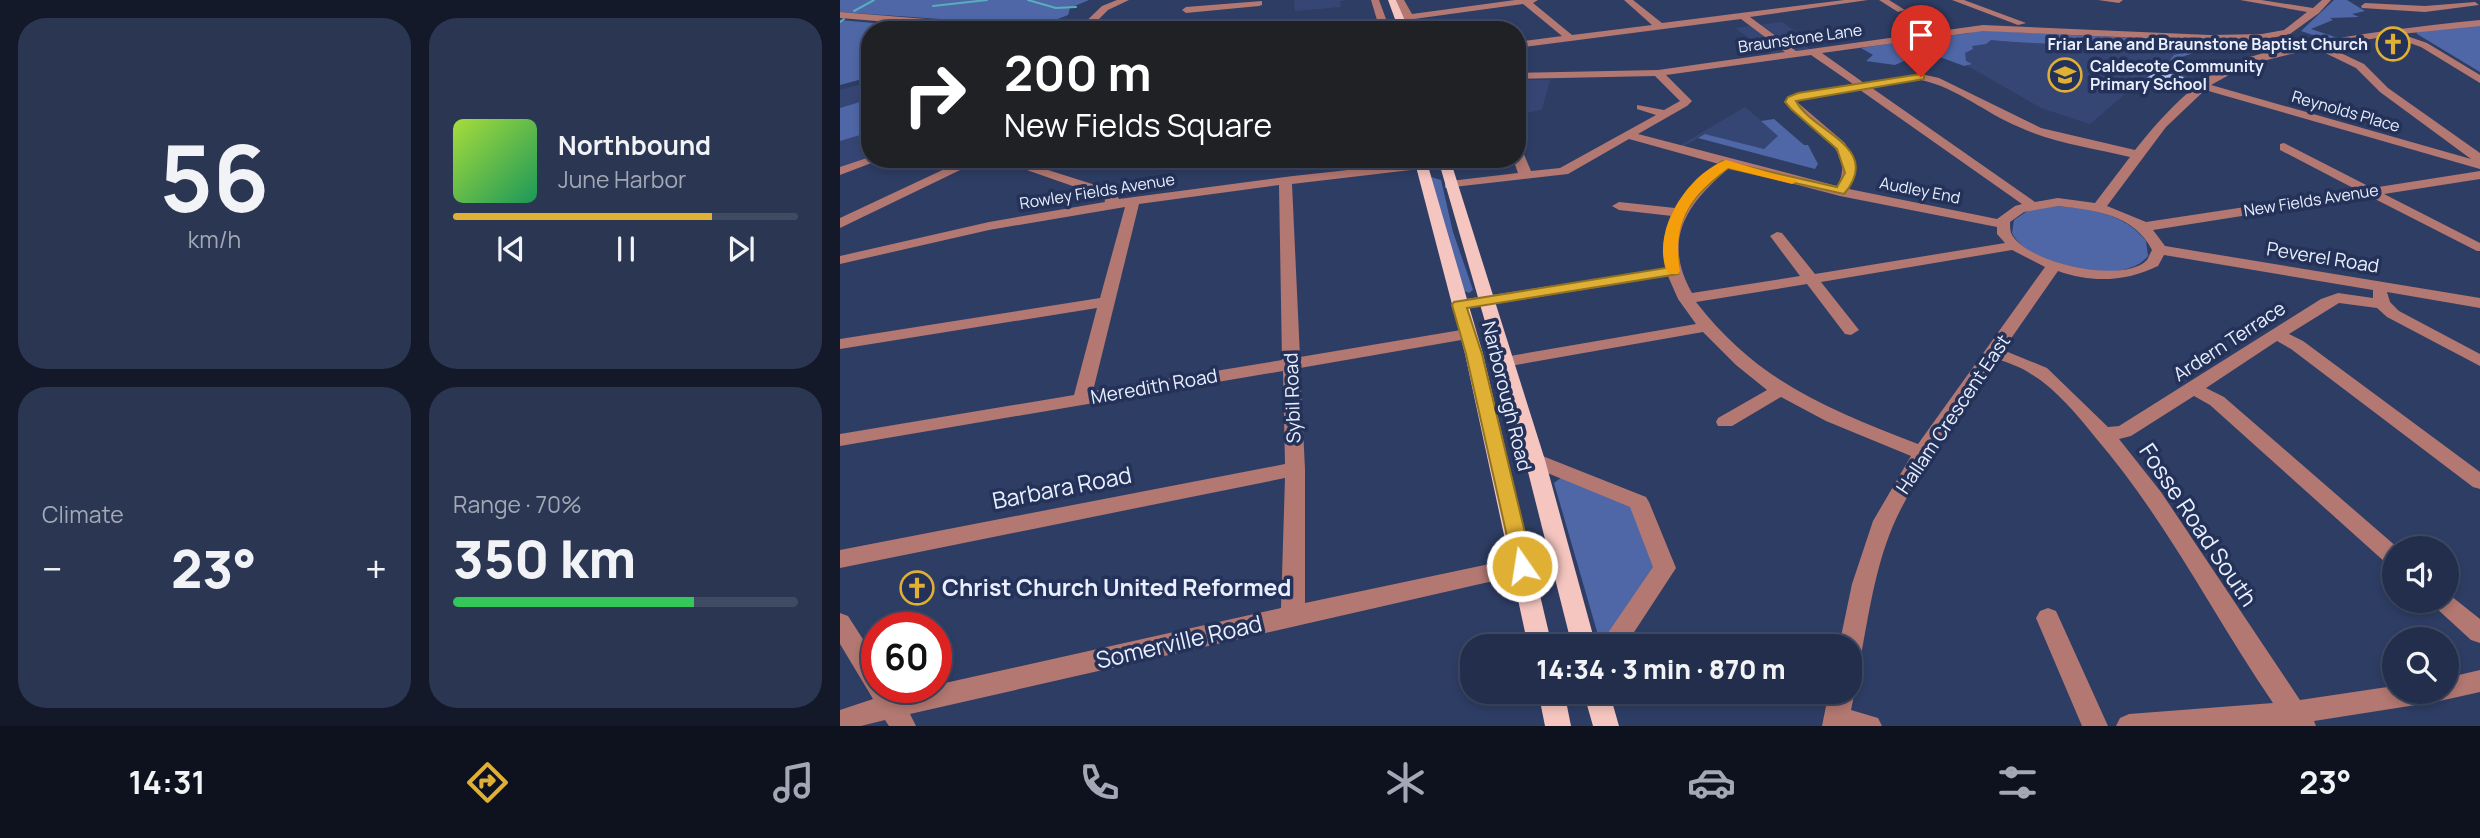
<!DOCTYPE html>
<html lang="en">
<head>
<meta charset="utf-8">
<style>
	body { margin:0; font-family:Manrope,sans-serif; background:#2a3652; color:#f1f3f6; height:100vh; display:flex; flex-direction:column; font-size:26px; white-space:nowrap }
	* { box-sizing:border-box; margin:0 }
	p { font-size:23px; color:#a2a8b5 }
	.icon { flex:none; width:38px; height:38px; fill:none; stroke:currentColor; stroke-width:2; stroke-linecap:round; stroke-linejoin:round }
	.map { position:relative; flex:1; overflow:hidden }
	.sheet { display:flex; flex-direction:column; gap:18px; padding:18px; background:#131929; width:840px }
	.sheet>* { flex:none }
	.hud { position:absolute; left:21px; top:21px; width:665px; height:147px; border-radius:28px; box-shadow:0 4px 10px #0003,0 0 0 2px #3f4a63; background:#202124; color:#fff; overflow:hidden }
	.fabs { position:absolute; left:1542px; top:536px; display:grid; gap:14px }
	.fabs a { display:grid; place-items:center; width:77px; height:77px; border-radius:50%; background:#222e4b; box-shadow:0 4px 10px #0003,0 0 0 2px #3f4a63; font-size:35px }
	.speed { position:absolute; left:21px; top:612px; display:flex; gap:14px; font-size:35px; font-weight:700; text-align:center }
	.speed>* { display:grid; place-content:center; width:91px; height:91px; border-radius:50%; background:#222e4b; box-shadow:0 4px 10px #0003,0 0 0 2px #3f4a63; line-height:1 }
	.speed .limit { border:10px solid #d22; background:#fff; color:#111 }
	.pin { position:absolute; display:grid; place-items:center; width:60px; height:60px; color:#fff; margin:-72px -30px; border-radius:50% 50% 50% 0; rotate:-45deg; box-shadow:0 0 7px #0007 }
	.pin .icon { rotate:45deg }
	.me { position:absolute; width:77px; margin:-38px; rotate:347deg; stroke-linejoin:round; filter:drop-shadow(0 0 5px #0008) }
	.turn { display:flex; align-items:center; gap:24px; height:147px; padding:0 28px; font-size:32px }
	.turn .icon { width:91px; height:91px; stroke-width:2.5 }
	.turn b { display:block; font-size:49px; line-height:60px }
	.big { font-size:52px; font-weight:800; line-height:1.1 }
	.sheet .widget { flex:1; display:flex; flex-direction:column; justify-content:center; gap:10px; min-width:0; padding:0 24px; border-radius:28px; background:#2a3652 }
	.sheet .dial { align-items:center; gap:0 }
	.dial b { font-size:91px; line-height:1 }
	.song { display:flex; align-items:center; gap:21px }
	.cover { width:84px; height:84px; border-radius:10px; background:linear-gradient(135deg,hsl(80 70% 55%),hsl(150 70% 35%)) }
	.played { height:7px; border-radius:4px; background:linear-gradient(90deg,#dfb033 75%,#3f4a63 75%) }
	.keys { display:flex; justify-content:space-around; direction:ltr }
	.heat { display:flex; justify-content:space-between; align-items:center; font-size:38px; direction:ltr }
	.charge { height:10px; border-radius:5px; background:linear-gradient(90deg,#34c759 70%,#3f4a63 0) }
	.sheet .tiles { flex:1; display:grid; gap:18px; grid-template-columns:repeat(2,1fr) }
	.trip { position:absolute; left:620px; top:634px; width:402px; height:70px; border-radius:28px; background:#222e4b; box-shadow:0 4px 10px #0003,0 0 0 2px #3f4a63; font-weight:800; line-height:70px; text-align:center }
	.tab-bar { display:flex; height:112px; justify-content:space-around; align-items:center; background:#0e121e; color:#a2a8b5 }
	.tab-bar .icon { width:49px; height:49px }
	.tab-bar .current { color:#dfb033 }
	.tab-bar b { font-size:32px; color:#f1f3f6 }
	main { display:flex; flex:1; min-height:0 }
	.map>svg:first-child { display:block }
	.built { fill:#364674 }
	.green { fill:#4f67a6 }
	.lines { fill:none; stroke-linecap:round; stroke-linejoin:round }
	.stream { stroke:#58adbc; stroke-width:2 }
	.building { fill:#afc3f3 }
	.minor { fill:#b27871; fill-rule:evenodd }
	.major { fill:#f5c5bf; fill-rule:evenodd }
	.route { fill:#dfb033; stroke:#917221; stroke-width:2 }
	.slow { fill:#f59e0b }
	.labels { text-anchor:middle; stroke-width:7; stroke-linejoin:round; paint-order:stroke }
	.far-street-label { font-size:16px; fill:#e9effe; stroke:#243259 }
	.far-poi-label { font-size:16px; font-weight:bold; fill:#e9effe; stroke:#243259; text-anchor:end }
	.street-label { font-size:19px; fill:#e9effe; stroke:#243259 }
	.near-street-label { font-size:23px; fill:#e9effe; stroke:#243259 }
	.near-poi-label { font-size:23px; font-weight:bold; fill:#e9effe; stroke:#243259; text-anchor:start }
</style>
</head>
<body>
<main>
<section class="sheet">
<div class="tiles">
<div class="widget dial"><b>56</b><p>km/h</p></div>
<div class="widget">
<div class="song"><i class="cover"></i><div><b>Northbound</b><p>June Harbor</p></div></div>
<div class="played"></div>
<div class="keys"><svg class="icon" aria-label="previous" viewBox="0 0 24 24"><path d="M18 5L8 12l10 7zM5 5v14"/></svg><svg class="icon" aria-label="pause" viewBox="0 0 24 24"><path d="M8 5v14M16 5v14"/></svg><svg class="icon" aria-label="next" viewBox="0 0 24 24"><path d="M6 5l10 7-10 7zM19 5v14"/></svg></div>
</div>
<div class="widget"><p>Climate</p>
<div class="heat"><a>−</a><b class="big">23°</b><a>+</a></div>
</div>
<div class="widget"><p>Range · 70%</p><b class="big">350 km</b><div class="charge"></div></div>
</div>
</section>
<div class="map">
<svg width="1640" height="726" viewBox="0 0 1640 726">
	<rect width="100%" height="100%" fill="#2e3d64"/>
	<path class="built" d="M454 0H508L500 1 501 7 455 11Z
		M942 22 970 41 961 43 970 49 931 54 895 28Z
		M1158 38 1343 46 1350 54 1318 68 1353 78 1339 90 1300 81 1250 124 1201 108 1098 49Z
		M677 80H710L702 109 677 116Z
		M30 82V159L0 169V90Z
		M905 107 939 136 938 139 924 149 865 134 842 147 839 146Z
		M308 159H403L352 169Z"/>
	<path class="green" d="M0 0H249L230 8 228 15 200 26 0 12Z
		M1494 0H1507L1525 11 1512 14 1519 17 1490 18 1493 20 1471 29 1501 39 1487 40 1461 31Z
		M0 20 110 30H30V77L0 85Z
		M1640 25V72L1577 34V31Z
		M1135 30 1333 40 1385 39 1418 46C1404 52 1393 44 1378 46 1373 47 1366 50 1357 50L1358 52 1330 60 1334 55 1350 50C1286 41 1217 47 1151 40L1146 44 1132 46 1133 49 1125 53 1126 61 1132 64 1124 66 1100 57 1066 60 1055 65 1026 61 1033 55 1021 48 1080 39 1083 41 1085 40 1083 39 1130 33Z
		M30 99V132L0 141V108Z
		M934 119 964 145H968L978 164 975 169 858 138 865 134 924 149 938 136 921 121Z
		M591 177 601 180 613 232 633 290 629 293 624 291 597 205Z
		M1214 206C1246 207 1286 214 1306 241L1308 256C1283 288 1189 267 1172 233L1174 220 1189 210Z
		M722 477 791 506 817 570 771 636 758 635 714 483Z"/>
	<g class="lines">
		<path class="stream" d="M188 0 216 8 236 7
			M93 6 147 0
			M14 11 34 0
			M0 22 4 19"/>
	</g>
	<path class="building" d="M1316 71 1344 77 1333 87 1304 80Z"/>
	<g class="lines">
		<path class="minor" d="M277 0H289L268 10 248 30H237L262 6Z
			M531 0H539L550 30H540Z
			M556 0H564L572 14 675 0H698L693 3 732 35 812 25 784 0H793L822 23 1004 0H1028L910 17 956 51 1143 25 1370 35 1422 34 1444 30 1467 12 1400 0H1421L1473 8 1482 0H1491L1479 13 1450 34 1422 40 1370 41 1143 31 982 53 1024 83 1081 74 1099 78 1201 128 1295 150C1318 121 1343 93 1374 73 1400 57 1431 51 1460 45 1520 33 1580 26 1640 20V26L1561 34 1587 43 1640 75V83L1581 47 1550 36 1486 46 1524 64 1548 88 1640 153V169L1365 90 1326 127 1267 206 1306 222 1517 190 1440 150V144L1444 143 1532 188 1640 171V179L1544 194 1640 243V251H1637L1529 196 1313 230 1325 246 1640 298V308L1547 292 1550 302 1559 311 1640 354V366L1547 317 1537 308 1499 303 1449 334 1463 341 1640 472V489L1633 487 1451 349 1437 341 1366 388 1384 397 1558 548H1554V565L1546 563 1370 405 1354 396 1291 436 1279 439 1321 492 1460 700 1554 686V691H1606V678L1640 670V692L1595 702 1474 721 1476 726H1276L1280 718 1289 714 1433 703C1373 615 1325 518 1255 437 1237 415 1216 389 1191 374 1181 367 1169 363 1157 359 1121 411 1083 462 1056 519 1037 560 1030 607 1022 650L1019 657 1010 660V646H999L1012 584 1033 521 1071 456 986 421 941 397 892 426H878L876 422 878 418 927 390 896 365 863 332 664 367 655 362 664 357 856 324 838 299 828 276 619 310 611 305 619 300 826 268C821 249 825 234 832 216L779 210 772 206 779 202 835 208 854 184 879 164 789 139 728 174 605 188V182L610 181 678 173 673 159H677V148L683 152 691 171 720 168 816 115 797 109V105L824 110 840 101 815 76 677 79V73L818 70 945 52 901 19 677 48V42L722 36 683 4 574 19 577 30H567ZM1475 48 1516 68 1540 92 1631 159 1371 85 1407 65ZM971 55 1013 84 954 94 944 102C965 126 1019 148 997 186L798 134 847 106 852 101 826 75ZM1081 80C1118 88 1145 113 1179 127 1214 143 1253 148 1290 157L1255 203 1218 198 1195 202 1032 88ZM1020 90 1182 204 1175 206 1157 219 1009 189 1016 169 1005 143 957 102 961 99ZM890 167 1000 196 1157 227V234L1165 243 975 274 942 233 937 232 930 236 960 276 852 293C821 238 848 203 890 167ZM1218 206C1254 210 1294 214 1312 250 1310 253 1309 257 1307 260 1283 285 1185 263 1171 233 1170 229 1170 225 1170 222L1184 212ZM1172 250 1205 267 1078 444C988 409 918 382 856 302L967 284 1005 334 1011 335 1019 330 981 282ZM1324 255 1533 290V298L1498 293 1481 299 1279 426 1268 427 1207 368 1163 350 1218 271C1252 283 1285 282 1318 266Z
			M1039 0H1049L1065 10 1058 12Z
			M1112 0H1124L1186 23 1178 25Z
			M1258 0H1283L1279 3Z
			M422 1V5L419 6 346 13 342 10 346 7Z
			M1525 3 1585 6 1635 2 1639 5 1585 12 1522 8 1521 6Z
			M0 12 185 27 190 30H147L0 18Z
			M30 157V159H42L0 175V167Z
			M126 159H143L0 228V218Z
			M155 159H174L274 191 279 199 453 176 609 159V165L605 166 452 184 460 357 627 329 635 334 627 339 460 368 465 469V603L720 549 728 552 731 558 728 564 70 714 76 726H49L45 720 21 726H0V710L33 699 0 644V613L8 616 37 661V688H54L57 694 96 688V685L441 608 445 478 0 568V550L445 464 443 371 0 446V434L234 395 257 308 0 349V339L260 298 285 207 149 230 0 264V256L149 222 265 202 264 197ZM439 185 442 360 253 391 299 204Z
			M695 453 806 497 809 502 836 568 785 646H759L813 567 790 507 688 465 685 460 688 455Z
			M1606 592 1640 619V643L1631 640 1595 607 1592 600H1606Z
			M1208 608 1216 611 1268 726H1242L1196 618 1200 611Z
			M1010 683 1015 691 1011 710 1038 718 1042 726H982L989 691H1010Z"/>
		<path class="major" d="M548 0H556L569 30H559Z
			M574 159H586L643 354 712 646H688L625 354Z
			M598 159H610L705 460 756 646H732L685 460Z
			M698 691H724L731 726H705Z
			M743 691H769L779 726H753Z"/>
	</g>
	<path class="route" d="M1081 74 1084 75V79L956 101C972 132 1044 147 1004 194L888 168C863 188 840 208 837 242 836 253 841 265 838 274L627 308 642 354 693 566 690 572 682 574 675 572 626 354 612 305 614 302 826 268C818 216 844 191 882 161L997 187 1005 173 997 149 951 109 945 102 948 97 958 93Z"/>
	<path class="slow" d="M886 160 958 181 952 184 888 168C849 196 832 223 840 271L838 274H828C809 234 847 174 886 160Z"/>
	<defs>
		<symbol id="church-ring" viewBox="-11 -11 22 22"><circle r="9.5" fill="#243259" stroke="#dfb033" stroke-width="1.5"/><path d="M-1.2-6h2.4v3.5h3.3v2.4h-3.3V6h-2.4V-.1h-3.3v-2.4h3.3Z" fill="#dfb033"/></symbol>
		<symbol id="school-ring" viewBox="-11 -11 22 22"><circle r="9.5" fill="#243259" stroke="#dfb033" stroke-width="1.5"/><path d="M0-5L7-2L0 1L-7-2ZM-4 1L0 2.5L4 1V4Q0 6-4 4Z" fill="#dfb033"/></symbol>
	</defs>
	<g fill-rule="evenodd">
		<use href="#church-ring" x="1534" y="25" width="38" height="38"/>
		<use href="#school-ring" x="1206" y="56" width="38" height="38"/>
		<use href="#church-ring" x="58" y="569" width="38" height="38"/>
	</g>
	<g class="labels">
		<g class="far-street-label">
			<text transform="translate(960 38) rotate(-8)" y="6">Braunstone Lane</text>
			<text transform="translate(1506 111) rotate(16)" y="6">Reynolds Place</text>
			<text transform="translate(1080 190) rotate(11)" y="6">Audley End</text>
			<text transform="translate(257 191) rotate(-9)" y="6">Rowley Fields Avenue</text>
			<text transform="translate(1471 200) rotate(-9)" y="6">New Fields Avenue</text>
		</g>
		<g class="far-poi-label">
			<text x="1528" y="50">Friar Lane and Braunstone Baptist Church</text>
			<text x="1250" y="72" text-anchor="start">Caldecote Community<tspan x="1250" dy="18">Primary School</tspan></text>
		</g>
		<g class="street-label">
			<text transform="translate(1483 257) rotate(9)" y="7">Peverel Road</text>
			<text transform="translate(1389 341) rotate(-33)" y="7">Ardern Terrace</text>
			<text transform="translate(314 386) rotate(-10)" y="7">Meredith Road</text>
			<text transform="translate(667 396) rotate(76)" y="7">Narborough Road</text>
			<text transform="translate(452 398) rotate(-92)" y="7">Sybil Road</text>
			<text transform="translate(1113 414) rotate(-56)" y="7">Hallam Crescent East</text>
		</g>
		<g class="near-street-label">
			<text transform="translate(222 488) rotate(-11)" y="8">Barbara Road</text>
			<text transform="translate(1358 525) rotate(56)" y="8">Fosse Road South</text>
			<text transform="translate(339 642) rotate(-13)" y="8">Somerville Road</text>
		</g>
		<g class="near-poi-label">
			<text x="102" y="596">Christ Church United Reformed</text>
		</g>
	</g>
</svg>
<div class="fabs">
<a><svg class="icon" aria-label="sound" viewBox="0 0 24 24"><path d="M4 9h4l5-4v14l-5-4H4zM17 9q2 3 0 6"/></svg></a>
<a><svg class="icon" aria-label="search" viewBox="0 0 24 24"><circle cx="10" cy="10" r="6"/><path d="M15 15l6 6"/></svg></a>
</div>
<div class="speed"><div class="limit">60</div></div>
<div class="pin" style="left:1081px;top:77px;background:#d93025"><svg class="icon" aria-label="arrive" viewBox="0 0 24 24"><path d="M6 21V4h12l-3 4 3 4H6"/></svg></div>
<svg class="me" style="left:682px;top:566px" viewBox="-20 -20 40 40"><circle r="17" fill="#dfb033" stroke="#fff" stroke-width="3"/><path d="M0-11L8 9 0 5-8 9z" fill="#fff"/></svg>
<div class="trip">14:34 · 3 min · 870 m</div>
<div class="hud">
<div class="turn"><svg class="icon" aria-label="right" viewBox="0 0 24 24"><path d="M7 20v-9h11M14 6l5 5-5 5"/></svg><div><b>200 m</b>New Fields Square</div></div>
</div>
</div>
</main>
<nav class="tab-bar">
<b>14:31</b>
<svg class="icon current" aria-label="directions" viewBox="0 0 24 24"><path d="M12 3l9 9-9 9-9-9zM9 14v-3h6M13 9l2 2-2 2"/></svg>
<svg class="icon" aria-label="music" viewBox="0 0 24 24"><path d="M9 18V5l10-2v13"/><circle cx="6" cy="18" r="3"/><circle cx="16" cy="16" r="3"/></svg>
<svg class="icon" aria-label="phone" viewBox="0 0 24 24"><path d="M5 4h4l2 5-3 2q2 4 5 5l2-3 5 2v4C11 20 4 13 5 4z"/></svg>
<svg class="icon" aria-label="climate" viewBox="0 0 24 24"><path d="M12 3v18M4 7l16 10M4 17L20 7"/></svg>
<svg class="icon" aria-label="car" viewBox="0 0 24 24"><path d="M5 17H2v-5l4-1 3-4h7l3 4 3 1v5h-3M9 17h6M6 11h13"/><circle cx="7" cy="17" r="2"/><circle cx="17" cy="17" r="2"/></svg>
<svg class="icon" aria-label="filters" viewBox="0 0 24 24"><path d="M4 7h16M4 17h16"/><circle cx="9" cy="7" r="2"/><circle cx="15" cy="17" r="2"/></svg>
<b>23°</b>
</nav>
</body>
</html>
